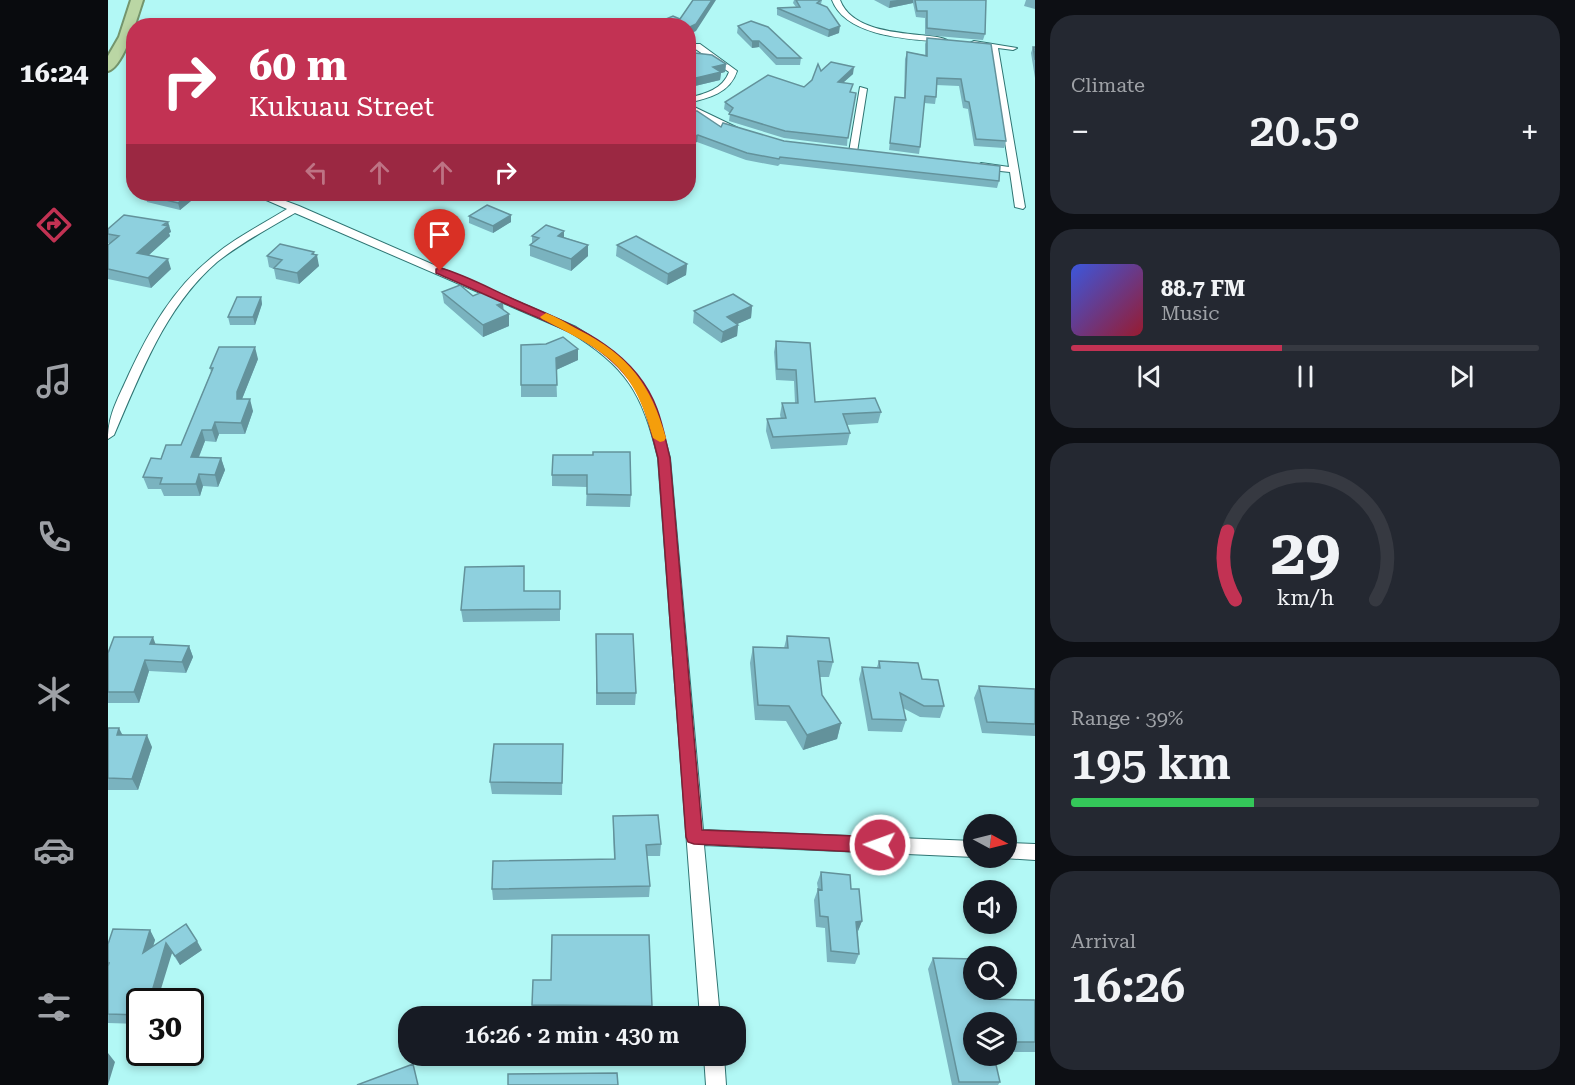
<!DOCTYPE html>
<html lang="en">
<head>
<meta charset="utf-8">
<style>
	body { margin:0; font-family:"Roboto Serif",serif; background:#242831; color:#f1f3f6; height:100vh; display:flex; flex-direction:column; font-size:22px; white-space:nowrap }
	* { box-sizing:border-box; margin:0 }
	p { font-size:20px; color:#9ea1a6 }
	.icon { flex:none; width:33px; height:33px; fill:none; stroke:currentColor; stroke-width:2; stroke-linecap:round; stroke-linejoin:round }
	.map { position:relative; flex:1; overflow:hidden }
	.panel { display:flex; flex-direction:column; gap:15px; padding:15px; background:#0d0f14; width:540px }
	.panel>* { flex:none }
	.top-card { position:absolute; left:18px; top:18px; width:570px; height:183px; border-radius:24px; box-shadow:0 3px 9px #0003; background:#c23253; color:#fff; overflow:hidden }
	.needle { width:39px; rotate:97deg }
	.controls { position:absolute; left:855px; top:814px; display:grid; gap:12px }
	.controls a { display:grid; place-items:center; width:54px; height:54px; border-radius:50%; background:#171b24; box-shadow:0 3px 9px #0003; font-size:30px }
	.speed { position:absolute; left:18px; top:988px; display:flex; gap:12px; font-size:30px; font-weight:700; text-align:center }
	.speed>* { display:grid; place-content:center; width:78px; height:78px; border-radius:50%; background:#171b24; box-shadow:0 3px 9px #0003; line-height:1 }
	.speed .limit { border:3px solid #111; border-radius:9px; background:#fff; color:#111 }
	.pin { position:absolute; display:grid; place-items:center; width:51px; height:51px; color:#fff; margin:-62px -26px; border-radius:50% 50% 50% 0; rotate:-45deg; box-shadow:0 0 6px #0007 }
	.pin .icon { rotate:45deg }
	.me { position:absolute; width:66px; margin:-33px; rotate:272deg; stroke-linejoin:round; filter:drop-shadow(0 0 4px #0008) }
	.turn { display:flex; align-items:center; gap:21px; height:126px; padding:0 24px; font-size:27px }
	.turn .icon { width:78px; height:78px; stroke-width:2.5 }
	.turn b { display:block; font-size:42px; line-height:51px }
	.lanes { display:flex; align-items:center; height:57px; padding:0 24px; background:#0003; justify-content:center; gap:30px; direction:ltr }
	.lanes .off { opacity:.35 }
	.big { font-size:45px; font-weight:600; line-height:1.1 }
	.panel .widget { flex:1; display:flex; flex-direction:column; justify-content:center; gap:9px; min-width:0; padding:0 21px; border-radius:24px; background:#242831 }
	.panel .dial { align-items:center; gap:0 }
	.dial svg { height:156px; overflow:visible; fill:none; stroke:#363941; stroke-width:7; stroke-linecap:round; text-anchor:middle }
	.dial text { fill:#f1f3f6; stroke:none }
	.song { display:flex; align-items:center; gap:18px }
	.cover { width:72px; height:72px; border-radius:9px; background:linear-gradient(135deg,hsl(230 70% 55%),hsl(350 70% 35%)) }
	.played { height:6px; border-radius:3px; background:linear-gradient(90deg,#c23253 45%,#363941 45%) }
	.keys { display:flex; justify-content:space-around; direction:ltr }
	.heat { display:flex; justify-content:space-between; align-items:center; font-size:33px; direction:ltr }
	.charge { height:9px; border-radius:4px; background:linear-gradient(90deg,#34c759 39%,#363941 0) }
	.trip { position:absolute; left:290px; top:1006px; width:348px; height:60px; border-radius:24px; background:#171b24; box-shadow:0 3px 9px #0003; font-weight:600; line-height:60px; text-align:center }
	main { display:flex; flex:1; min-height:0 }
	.menu { display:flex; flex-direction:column; width:108px; justify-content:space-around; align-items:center; background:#090b0e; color:#9ea1a6 }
	.menu .icon { width:42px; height:42px }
	.menu .current { color:#c23253 }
	.menu b { font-size:27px; color:#f1f3f6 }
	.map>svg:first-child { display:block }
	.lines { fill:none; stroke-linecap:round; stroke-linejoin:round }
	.minor-casing { stroke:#2f7573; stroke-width:2 }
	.trunk-casing { stroke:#74956d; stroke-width:4 }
	.minor { fill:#fff; fill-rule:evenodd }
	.trunk { fill:#bad6a4; fill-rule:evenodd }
	.wall { fill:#7ab3bf }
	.shaded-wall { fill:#63929b }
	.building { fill:#8ed0de; stroke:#63929b; stroke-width:1.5 }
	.route { fill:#c23253; stroke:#7e2036; stroke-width:1.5 }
	.slow { fill:#f59e0b }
</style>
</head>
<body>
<main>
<nav class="menu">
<b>16:24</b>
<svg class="icon current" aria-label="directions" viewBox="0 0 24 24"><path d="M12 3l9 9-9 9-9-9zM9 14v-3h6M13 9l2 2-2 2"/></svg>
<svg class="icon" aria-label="music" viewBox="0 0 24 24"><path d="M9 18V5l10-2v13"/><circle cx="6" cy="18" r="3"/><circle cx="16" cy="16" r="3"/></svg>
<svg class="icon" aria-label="phone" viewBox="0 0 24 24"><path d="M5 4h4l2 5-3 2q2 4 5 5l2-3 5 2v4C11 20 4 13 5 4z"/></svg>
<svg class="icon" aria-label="climate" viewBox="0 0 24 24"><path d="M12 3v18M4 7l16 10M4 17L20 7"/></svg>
<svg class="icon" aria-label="car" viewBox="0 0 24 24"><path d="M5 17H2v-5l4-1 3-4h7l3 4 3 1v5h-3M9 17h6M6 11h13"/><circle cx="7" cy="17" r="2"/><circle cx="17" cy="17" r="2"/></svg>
<svg class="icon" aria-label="filters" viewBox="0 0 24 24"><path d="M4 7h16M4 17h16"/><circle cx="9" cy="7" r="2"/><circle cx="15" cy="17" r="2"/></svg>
</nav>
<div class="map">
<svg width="927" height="1085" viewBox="0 0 927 1085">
	<rect width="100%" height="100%" fill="#b2f8f5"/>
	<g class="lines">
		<defs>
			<path id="minor" d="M724 0H732C743 29 784 32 811 35 820 36 831 36 839 40L835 42C801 39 738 37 724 0Z
				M866 41 909 48 905 50 890 48 917 207 915 209 907 207 902 172 873 169 868 166 873 163 901 167 882 47 863 45 862 43Z
				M586 44H592L629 71C622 93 601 98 580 103V98C597 94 615 89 621 72L586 48Z
				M752 87 759 89 749 152 745 155 741 152Z
				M580 104 632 129 633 131 626 133 580 110Z
				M148 194H159L191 206 468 327C528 363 545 391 562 458L595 830 866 841V857L596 845 612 1017H592L550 458C534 392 519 367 460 331L187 213C161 228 133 243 109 262 57 307 33 373 6 435L0 439C0 414 11 397 21 374 41 331 65 289 102 259 125 239 153 225 179 209L149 196Z
				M898 843 927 844V860L896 858H898Z
				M596 1056H616L618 1085H598Z"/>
			<path id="trunk" d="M23 0H35C30 15 16 67 0 71V56L11 37Z"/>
		</defs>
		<use href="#minor" class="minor-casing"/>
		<use href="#trunk" class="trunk-casing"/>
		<use href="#minor" class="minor"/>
		<use href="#trunk" class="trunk"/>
	</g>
	<path class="wall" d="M686 0H714L713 4 731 33 720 37 669 15V8L688 7 685 3Z
		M766 0H878L877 34 875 40 817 35V18L808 17 805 3 781 8Z
		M918 0H927V9L916 6Z
		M630 26 693 58 692 65H668L651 47 644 48 629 33Z
		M819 38 883 44 898 141 896 148 866 146 860 109 855 108 851 86 828 85V97L827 104 816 103 812 147 811 154 781 150 787 97 796 98 797 59 799 52 817 55V44Z
		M925 47H927V78L923 53Z
		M580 49 587 53 618 64 617 72 613 73 612 80 587 86 580 81Z
		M713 71 745 74 736 82 743 92 739 146 676 138 621 121 622 113 616 109 617 102 696 87Z
		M580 108 613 127 676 141 891 181 889 188 672 164 670 166 638 160 589 142 583 144 580 142Z
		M39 194H89V196L72 210 39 202 37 195Z
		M281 194H301L295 198Z
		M403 215V222L385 233 361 223V216Z
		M60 222 63 232 61 233 62 236 41 255 63 269 43 288 0 279V245L2 243H0V229Z
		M456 231V237L480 245V256L463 271 422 256V245L424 243V236Z
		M509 245 579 264 578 275 559 285 508 256Z
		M206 254 211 266 191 284 168 279 166 269 161 267 159 256Z
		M334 292 365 296 396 310 401 326 375 337 336 303Z
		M153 297 154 304 147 325H122L120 317Z
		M644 306 643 318 629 324 630 325 629 336 613 343 585 323 586 311Z
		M668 341 702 343 707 402 773 412 770 423 739 425 742 433 739 445 663 449 658 431 659 419H673L672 415 674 403H687L686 381 668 380 666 352Z
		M470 349V360L448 370 449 397H413V385Z
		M150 359 134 399 145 411 137 434H111L108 442 97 441 91 457 113 458 117 470 110 487 95 486 92 496H56L53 489H40L35 477 53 459 73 445 103 372 102 368Z
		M485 455 523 495 522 507 478 506 479 487 444 486V475Z
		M416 566V591H452V621L355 622 353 610Z
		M488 634 528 693 527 705H488Z
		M679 636 725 662 721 677H712L714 695 733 723 729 739 695 750 678 721 647 720 642 663 645 647 676 648Z
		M48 644 81 646 85 657 78 673 41 671 31 703H0V653Z
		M771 661 814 679 836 706 832 718 812 717 795 708 798 720 794 732 760 731 751 679 754 667H769Z
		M871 686 927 689V736L874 733 866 698Z
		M0 728 44 747 30 790H0Z
		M455 744 454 795 384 794 382 782Z
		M505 816 553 844 552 856H539L542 886 541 897 385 900 384 889 506 859 505 827Z
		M713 872 743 889 754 921 750 931 751 954 747 964 719 962 717 928 708 927 706 900 710 889 709 883Z
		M42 930 47 940 45 946 94 950 72 965 64 953 32 1002V1024L0 1023V944Z
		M825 958 876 999 927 1000V1052H898V1023H866L892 1082 890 1085H844L820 969Z
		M424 1005 544 1006 543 1016 425 1015Z"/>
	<path class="shaded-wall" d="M604 0H608L588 31 580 35V28Z
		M789 0H805V3L781 8 782 1Z
		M732 26 731 33 720 37 721 30Z
		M644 41H651V47L644 48Z
		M618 64 617 72 613 73 612 80 587 86 588 78 605 67Z
		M746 67 745 74 729 88 730 82Z
		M590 135 589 142 583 144 584 137Z
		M82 194H89V196L72 210 70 203Z
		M294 194H301L295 198Z
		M403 215V222L385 233V226Z
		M60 222 63 232 61 233 62 236 32 263 29 253Z
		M456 231V242L450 236Z
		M480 245V256L463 271V259Z
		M206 252 207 257 209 255 211 266 191 284 189 273Z
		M60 259 63 269 43 288 40 278Z
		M579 264 578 275 559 285 560 274Z
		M153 297 154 304 147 325 145 317Z
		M395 303 396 314 389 305Z
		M644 306 643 318 618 329 619 317Z
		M401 314V326L375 337V325Z
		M630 325 629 336 613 343 615 332Z
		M147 347 150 359 132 404 129 399V392Z
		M470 349V360L448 370V358Z
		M142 399 145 411 137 434 133 423Z
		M107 422 111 434 108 442 104 430Z
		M94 430 97 441 86 469 83 457Z
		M113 458 117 470 110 487 107 475Z
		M91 474 95 486 92 496 88 484Z
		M45 637 49 648 42 644Z
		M81 646 85 657 78 673 74 662Z
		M37 660 41 671 31 703 26 692Z
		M733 723 729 739 695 750 699 735Z
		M11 728 17 740 9 735Z
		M39 735 44 747 30 790 24 779Z
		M754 921 750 931 748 922Z
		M42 930 47 940 40 963 35 953Z
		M89 941 94 950 72 965 67 956Z
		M58 943 64 953 49 1002H41Z
		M0 1053 7 1062 0 1085Z"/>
	<path class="building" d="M585 0H604L588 24 580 28V26H540V22L544 25 565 16 572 19Z
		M688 0H713L709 3 719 7 732 26 721 30 669 8 692 7Z
		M807 0H878L877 34 819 28V11H809Z
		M643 21 660 27 693 58H669L651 41H644L630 26Z
		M819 38 883 44 898 141 868 139 861 102 857 101 853 79 829 78 828 97 817 96 812 147 782 143 787 97 797 98 799 52 819 56Z
		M925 47H927V60Z
		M580 49 587 53 604 55 618 64 605 67 613 72 588 78 580 73Z
		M723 62 746 67 730 82 745 84 742 92 748 93 740 138 677 131 621 114 625 108 617 102 660 75 696 87 704 80 710 64 713 71Z
		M580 108 586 111H589L613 127 615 123 676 141 892 166 891 181 672 157 671 159 639 153 590 135 584 137 580 135Z
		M39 194H82L70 203 37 195Z
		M379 205 403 215 385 226 361 216Z
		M16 215 60 222 55 225 60 226 29 253 60 259 40 278 0 269V245L11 236 0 234V229Z
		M438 225 456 231 450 236 480 245 463 259 422 245 431 238 424 236Z
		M528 236 579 264 560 274 509 245Z
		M172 244 206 252 204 254 209 255 189 273 166 268 174 260 159 256Z
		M352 285 365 296 379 290 395 303 389 305 401 314 375 325 334 292Z
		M625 294 644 306 619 317 630 325 615 332 586 311Z
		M129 297H153L145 317H120Z
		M455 337 470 349 448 358 449 385H413V345L438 344Z
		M668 341 702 343 707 402 767 398 773 412 735 414 742 433 665 437 659 419 678 418 674 403H690L688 370 669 369Z
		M111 347H147L129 392V399H142L133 423 107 422 104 430H94L83 457 113 458 107 475 91 474 88 484H52L54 478 35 477 43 458 53 459 58 445H73L105 368H102Z
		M485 452H522L523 495 479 494V475H444L445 455H485Z
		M416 566V591H452V609L353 610 357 567Z
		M488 634H525L528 693H489Z
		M679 636 721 638 725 662 710 661 714 695 733 723 699 735 681 706 650 705 645 647 680 648Z
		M6 637H45L42 644 81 646 74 662 37 660 26 692H0V653Z
		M771 661 810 663 814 679 830 680 836 706H816L792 693 798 720 764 719 754 667 772 668Z
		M871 686 927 689V724L879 722Z
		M0 728H11L9 735H39L24 779 0 778Z
		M386 744H455L454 783 382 782Z
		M550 815 553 844 538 845 542 886 384 889 385 861 507 859 505 816Z
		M713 872 742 875 743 889H751L754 921 748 922 751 954 723 951 720 917 712 916 710 889 714 890Z
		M78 924 89 941 67 956 58 943 41 1002H32V1015L0 1014V966L1 963H0V944L5 929 42 930 35 953Z
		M444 935H541L544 1006 424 1005 425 980H443Z
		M825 958 866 959V990H873L876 999 927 1000V1042H898V1023H866V1056H886L892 1082H851Z
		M305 1064 310 1085H249Z
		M509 1073 510 1085H400V1074Z"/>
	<path class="route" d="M332 268C359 275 386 291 412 302 467 326 527 349 549 409 555 425 558 442 562 458L594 830 772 837 779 840 781 845 779 851 772 853 586 844 580 842 578 837 550 458C543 433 539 407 525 385 498 345 454 328 412 310 384 298 356 285 328 273V269Z"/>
	<path class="slow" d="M438 313C449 317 460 324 471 330 521 355 543 385 558 438L556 441 552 442 545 438C525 364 498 352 434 319L432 317Z"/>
</svg>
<div class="controls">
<a><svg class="needle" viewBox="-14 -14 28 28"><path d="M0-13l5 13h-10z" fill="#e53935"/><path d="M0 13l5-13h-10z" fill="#9ea1a6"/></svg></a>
<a><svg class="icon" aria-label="sound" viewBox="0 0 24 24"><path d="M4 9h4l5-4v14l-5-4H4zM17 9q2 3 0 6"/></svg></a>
<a><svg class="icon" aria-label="search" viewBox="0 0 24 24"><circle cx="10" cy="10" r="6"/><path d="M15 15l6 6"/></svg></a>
<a><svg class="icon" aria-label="layers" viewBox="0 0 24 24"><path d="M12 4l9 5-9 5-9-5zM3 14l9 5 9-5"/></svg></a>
</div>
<div class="speed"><div class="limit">30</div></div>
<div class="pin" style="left:332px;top:271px;background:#d93025"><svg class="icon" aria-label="arrive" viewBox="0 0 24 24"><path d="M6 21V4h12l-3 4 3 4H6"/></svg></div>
<svg class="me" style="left:772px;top:845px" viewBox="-20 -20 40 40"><circle r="17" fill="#c23253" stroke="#fff" stroke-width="3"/><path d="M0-11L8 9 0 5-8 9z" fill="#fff"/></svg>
<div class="trip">16:26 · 2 min · 430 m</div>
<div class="top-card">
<div class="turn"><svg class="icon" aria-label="right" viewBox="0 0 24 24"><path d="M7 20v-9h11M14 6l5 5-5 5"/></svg><div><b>60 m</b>Kukuau Street</div></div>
<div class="lanes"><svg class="icon off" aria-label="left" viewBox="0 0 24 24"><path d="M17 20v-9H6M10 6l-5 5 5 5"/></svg><svg class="icon off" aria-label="ahead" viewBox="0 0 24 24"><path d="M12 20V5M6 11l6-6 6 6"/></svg><svg class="icon off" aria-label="ahead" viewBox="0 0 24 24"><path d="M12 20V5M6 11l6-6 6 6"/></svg><svg class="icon" aria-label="right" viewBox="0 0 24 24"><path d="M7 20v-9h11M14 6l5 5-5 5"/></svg></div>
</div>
</div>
<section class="panel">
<div class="widget"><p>Climate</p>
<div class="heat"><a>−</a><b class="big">20.5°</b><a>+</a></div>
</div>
<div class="widget">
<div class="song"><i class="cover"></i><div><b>88.7 FM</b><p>Music</p></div></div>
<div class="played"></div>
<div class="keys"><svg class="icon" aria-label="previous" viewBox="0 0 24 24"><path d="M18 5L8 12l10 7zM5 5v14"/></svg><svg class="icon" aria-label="pause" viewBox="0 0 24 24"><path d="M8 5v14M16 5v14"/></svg><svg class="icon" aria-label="next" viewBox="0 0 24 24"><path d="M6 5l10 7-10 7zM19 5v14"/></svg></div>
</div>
<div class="widget dial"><svg viewBox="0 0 100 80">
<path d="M14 69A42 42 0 1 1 86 69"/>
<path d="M14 69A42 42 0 0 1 10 34" stroke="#c23253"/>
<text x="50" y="56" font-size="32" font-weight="700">29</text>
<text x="50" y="72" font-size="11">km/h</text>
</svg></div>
<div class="widget"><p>Range · 39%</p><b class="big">195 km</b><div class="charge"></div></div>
<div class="widget"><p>Arrival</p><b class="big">16:26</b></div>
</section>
</main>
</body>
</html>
